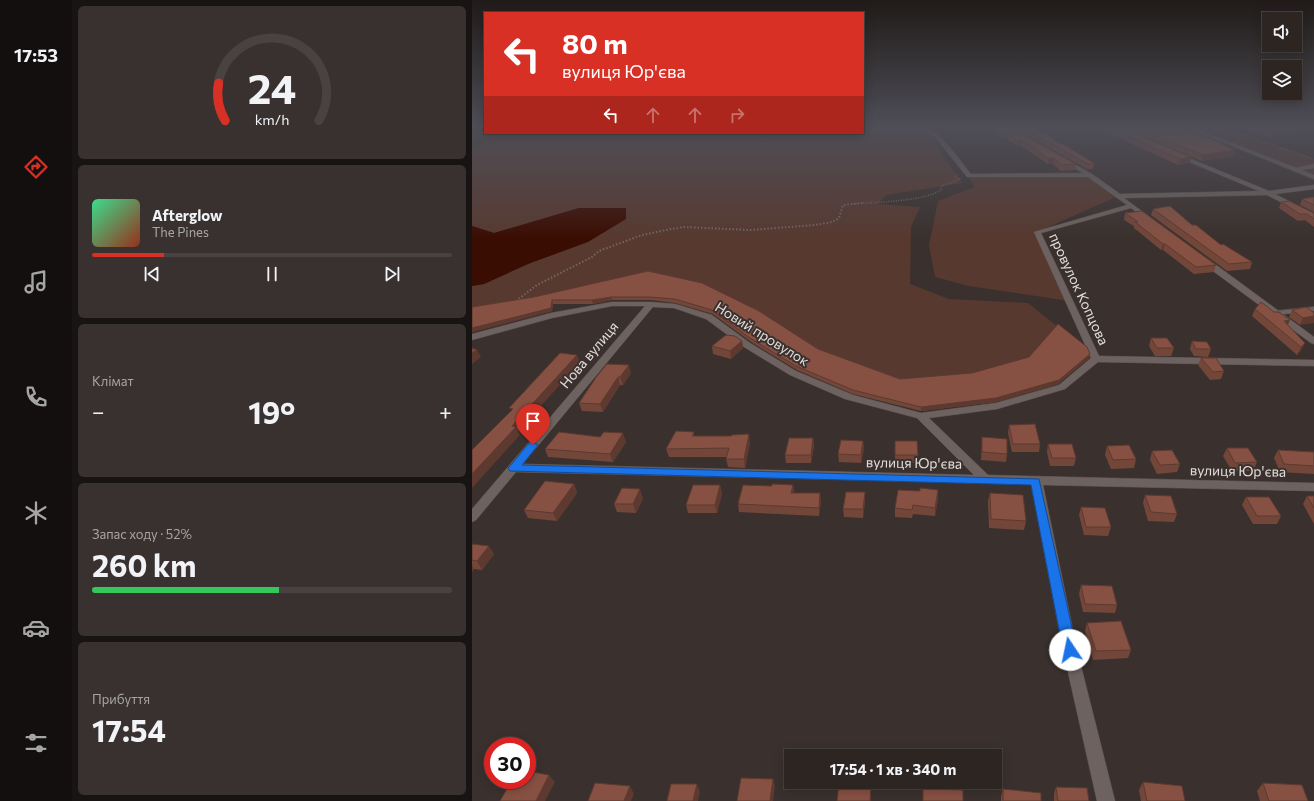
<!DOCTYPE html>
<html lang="uk">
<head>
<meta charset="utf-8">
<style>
	body { margin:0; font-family:Commissioner,sans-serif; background:#38312f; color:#f1f3f6; height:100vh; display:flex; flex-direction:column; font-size:15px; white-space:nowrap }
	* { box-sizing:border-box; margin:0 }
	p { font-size:13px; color:#a6a5a5 }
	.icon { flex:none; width:22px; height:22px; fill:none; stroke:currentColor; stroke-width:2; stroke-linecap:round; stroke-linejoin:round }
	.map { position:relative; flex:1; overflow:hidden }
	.sheet { display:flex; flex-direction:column; gap:6px; padding:6px; background:#181413; width:400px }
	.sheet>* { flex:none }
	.banner { position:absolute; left:12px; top:12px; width:380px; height:122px; border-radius:0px; box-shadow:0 2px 10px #0003,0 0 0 1px #484240; background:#d93025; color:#fff; overflow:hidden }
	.fabs { position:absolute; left:790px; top:12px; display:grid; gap:8px }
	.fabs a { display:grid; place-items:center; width:40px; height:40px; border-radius:0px; background:#2c2522; box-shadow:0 2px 10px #0003,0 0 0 1px #484240; font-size:20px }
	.speed { position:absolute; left:12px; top:737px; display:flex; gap:8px; font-size:20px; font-weight:700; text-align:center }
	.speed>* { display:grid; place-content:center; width:52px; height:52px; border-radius:50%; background:#2c2522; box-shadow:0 2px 10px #0003,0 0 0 1px #484240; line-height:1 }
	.speed .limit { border:6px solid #d22; background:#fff; color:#111 }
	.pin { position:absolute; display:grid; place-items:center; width:34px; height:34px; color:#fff; margin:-41px -17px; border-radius:50% 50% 50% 0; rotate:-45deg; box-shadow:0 0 4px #0007 }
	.pin .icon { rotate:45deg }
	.me { position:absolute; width:44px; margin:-22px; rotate:349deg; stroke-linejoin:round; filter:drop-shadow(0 0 3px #0008) }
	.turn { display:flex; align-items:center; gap:14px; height:84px; padding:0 12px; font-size:18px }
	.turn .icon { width:52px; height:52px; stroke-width:2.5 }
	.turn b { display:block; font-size:28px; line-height:34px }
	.lanes { display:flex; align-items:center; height:38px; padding:0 12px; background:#0003; justify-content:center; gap:20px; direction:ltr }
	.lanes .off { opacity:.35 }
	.big { font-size:30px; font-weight:700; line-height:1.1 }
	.sheet .card { flex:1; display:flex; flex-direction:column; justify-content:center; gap:6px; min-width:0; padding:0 14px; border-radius:6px; background:#38312f }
	.sheet .dial { align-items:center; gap:0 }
	.dial svg { height:104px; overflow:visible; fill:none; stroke:#484240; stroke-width:7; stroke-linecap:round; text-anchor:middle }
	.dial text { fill:#f1f3f6; stroke:none }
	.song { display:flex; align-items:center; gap:12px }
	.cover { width:48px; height:48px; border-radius:6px; background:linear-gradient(135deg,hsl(150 70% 55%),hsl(10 70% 35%)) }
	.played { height:4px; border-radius:2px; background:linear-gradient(90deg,#d93025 20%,#484240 20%) }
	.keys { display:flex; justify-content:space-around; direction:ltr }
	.heat { display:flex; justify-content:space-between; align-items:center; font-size:22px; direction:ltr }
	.charge { height:6px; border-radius:3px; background:linear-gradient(90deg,#34c759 52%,#484240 0) }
	.trip { position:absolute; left:312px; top:749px; width:218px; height:40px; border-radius:0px; background:#2c2522; box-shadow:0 2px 10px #0003,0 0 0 1px #484240; font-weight:700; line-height:40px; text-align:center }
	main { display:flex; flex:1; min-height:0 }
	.dock { display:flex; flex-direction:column; width:72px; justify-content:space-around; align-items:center; background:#120f0e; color:#a6a5a5 }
	.dock .icon { width:28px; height:28px }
	.dock .on { color:#d93025 }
	.dock b { font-size:18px; color:#f1f3f6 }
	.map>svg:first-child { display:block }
	.green { fill:#573930 }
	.water { fill:#3a0d02 }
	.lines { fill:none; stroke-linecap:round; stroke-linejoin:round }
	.lane-casing { stroke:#57504d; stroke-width:1 }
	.street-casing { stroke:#57504d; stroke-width:1 }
	.secondary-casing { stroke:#57504d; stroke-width:1 }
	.path-far1 { stroke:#706765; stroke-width:1.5; stroke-dasharray:1 1.5; stroke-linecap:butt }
	.path { stroke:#706765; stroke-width:2; stroke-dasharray:1.5 2; stroke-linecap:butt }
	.lane { fill:#6d625f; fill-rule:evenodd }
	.street { fill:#6d625f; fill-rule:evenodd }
	.secondary { fill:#6d625f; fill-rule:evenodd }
	.wall { fill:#73463a }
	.shaded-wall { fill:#5e392f }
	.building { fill:#865143; stroke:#5e392f }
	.route { fill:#1a73e8; stroke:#114b97 }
	.labels { text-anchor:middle; stroke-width:4; stroke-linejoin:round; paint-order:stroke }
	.street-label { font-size:14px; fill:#e2dcda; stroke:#3a312e }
</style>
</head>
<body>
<main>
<nav class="dock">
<b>17:53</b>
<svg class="icon on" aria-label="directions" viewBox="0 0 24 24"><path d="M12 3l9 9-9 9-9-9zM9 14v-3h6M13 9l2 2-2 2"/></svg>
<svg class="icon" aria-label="music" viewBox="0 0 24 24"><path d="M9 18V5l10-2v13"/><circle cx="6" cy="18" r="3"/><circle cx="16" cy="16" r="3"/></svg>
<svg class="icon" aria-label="phone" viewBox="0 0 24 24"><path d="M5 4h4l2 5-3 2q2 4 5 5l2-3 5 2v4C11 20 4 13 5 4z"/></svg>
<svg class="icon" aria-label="climate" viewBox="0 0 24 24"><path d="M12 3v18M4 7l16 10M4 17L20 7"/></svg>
<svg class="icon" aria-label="car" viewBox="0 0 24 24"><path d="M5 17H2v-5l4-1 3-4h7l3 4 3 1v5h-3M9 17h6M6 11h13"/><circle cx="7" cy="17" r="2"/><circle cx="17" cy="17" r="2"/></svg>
<svg class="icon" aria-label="filters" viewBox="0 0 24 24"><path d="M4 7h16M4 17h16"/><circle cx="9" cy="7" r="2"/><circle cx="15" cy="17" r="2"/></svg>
</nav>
<section class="sheet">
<div class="card dial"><svg viewBox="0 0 100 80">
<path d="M14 69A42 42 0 1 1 86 69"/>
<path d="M14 69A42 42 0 0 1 9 40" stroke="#d93025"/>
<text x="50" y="56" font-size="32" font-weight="700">24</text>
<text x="50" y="72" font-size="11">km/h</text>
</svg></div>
<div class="card">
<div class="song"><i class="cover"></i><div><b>Afterglow</b><p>The Pines</p></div></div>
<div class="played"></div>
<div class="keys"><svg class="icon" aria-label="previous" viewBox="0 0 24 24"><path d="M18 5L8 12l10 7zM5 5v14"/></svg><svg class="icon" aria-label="pause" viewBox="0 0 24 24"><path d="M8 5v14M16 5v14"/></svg><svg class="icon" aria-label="next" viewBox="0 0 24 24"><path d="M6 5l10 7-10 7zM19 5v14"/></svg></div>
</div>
<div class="card"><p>Клімат</p>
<div class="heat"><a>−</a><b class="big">19°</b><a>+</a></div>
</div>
<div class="card"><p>Запас ходу · 52%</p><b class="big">260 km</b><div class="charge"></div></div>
<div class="card"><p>Прибуття</p><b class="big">17:54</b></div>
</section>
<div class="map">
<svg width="842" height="801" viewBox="0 0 842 801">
	<rect width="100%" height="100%" fill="#3a312e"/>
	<path class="green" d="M391 127H447L461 134 470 154 490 183 414 195 406 204 448 207 439 227 438 284 477 299 556 303 586 327 556 361 499 377 427 383 347 352 231 286 0 310V286L12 284 56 264 154 208H107L22 233 0 226V148L5 147 17 133H391Z
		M715 127H749L842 159V177Z
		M618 175 646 196 565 232 597 301 497 286 463 277 457 245 466 201 502 187 497 176Z"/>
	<path class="water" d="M107 208H154V219L116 242 56 264 12 284 0 286V226L22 233Z"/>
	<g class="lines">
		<defs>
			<path id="lane" d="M842 307V311L803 315 800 313 803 311Z"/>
			<path id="street" d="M449 127C467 127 487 160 499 174L611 173 590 161V159L592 158 620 174 648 194 787 191 705 157 704 156 707 154 797 191 842 185V189L803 194 842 214V219L795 195 652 198 679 218V220H675L659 208 569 233 627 356 842 360V366L626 362 593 389 525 409 457 418 516 475 842 483V491L571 485 605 650 643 801H625L591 650 559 484 44 472 4 520 0 522V509L173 306H140L80 318 0 340V334L79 313 140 302H179L203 304 240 315 278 343 324 371 381 395 449 413 524 403 587 385 619 358 562 232 655 205 616 177H495L463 137ZM181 307 202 308 234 319 272 347 318 375 373 399 445 418 502 475 51 464Z
				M842 164V168L823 171 820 169Z
				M730 259H736L842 337V344L839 343 730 263Z"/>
			<path id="secondary" d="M713 127H720L842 175V179Z"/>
		</defs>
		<use href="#lane" class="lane-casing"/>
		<use href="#street" class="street-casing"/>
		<use href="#secondary" class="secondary-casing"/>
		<path class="path-far1" d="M749 127 839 158
			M379 204C403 202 450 202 469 190L470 186 488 179 483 177 485 174"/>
		<path class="path" d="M44 301 65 285 120 257 127 251 170 235 199 229 212 227 278 230 343 225 360 222 367 218 371 205 391 203"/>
		<use href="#lane" class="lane"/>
		<use href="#street" class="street"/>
		<use href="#secondary" class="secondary"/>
	</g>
	<path class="wall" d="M515 127H537L604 164 603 170 589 171 581 164H576L549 146H545L534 138H532Z
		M540 127H559L622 163 621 169H615Z
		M625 127H648L718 163 706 165 636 133Z
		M650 127H707L763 150 761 156 730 161Z
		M766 127H826L824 133 797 138Z
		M842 198V212L828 205 830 199Z
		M809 202 842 213V227L833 220 826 221 807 208Z
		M681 209 720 225 749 245 780 262 778 269 755 271 679 215Z
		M653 213 744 265 742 272 722 274 691 250H689L662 228V226L652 220Z
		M176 271 346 349 428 379 500 373 618 354 617 358 586 384 524 402 449 411 381 394 325 370 279 342 241 314 203 303 179 300H140L121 304H81L80 311 0 332V307L62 297Z
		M783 309 816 325 833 343 829 350 825 355 780 316Z
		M820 310 842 313 828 325 817 317Z
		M679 338 702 348 699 356H683L677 346Z
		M270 341 271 348 259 359 241 354 240 346Z
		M720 341 739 349 736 357 722 356 718 349Z
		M729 358 752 371 749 379 738 380 726 365Z
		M159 373 151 385H148L131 412 110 411 107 403 125 376Z
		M537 425 568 444 567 452H540L536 433Z
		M222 432V436L278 443 273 468 256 467 254 459 255 457H197L194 449Z
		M510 437 535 454 534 462 509 460Z
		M341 438 342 446 339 463H314L313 455Z
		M391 441 392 449 389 463 367 462 366 454Z
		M423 441 446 455 445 463H423Z
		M154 442 141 462 76 457 73 449Z
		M576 444 604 458 602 466H578L575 452Z
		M635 446 664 459 662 468 639 469 633 455Z
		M755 448 785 462 781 471H760L751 456Z
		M806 450 842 452V474L808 472 802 458Z
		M680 451 708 464 705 472 685 474 678 460Z
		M102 484 105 493 85 521 56 518 52 510Z
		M248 485 250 494 245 513H216L214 505Z
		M321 485 322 493 349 501 347 516 267 512 266 504 300 486Z
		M466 490V499L463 516 441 514 440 518 423 517V508Z
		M393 492V501L391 518 372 517 371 509Z
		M518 493 554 521 552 530 517 528 516 501Z
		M673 495 705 514 702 522 676 521 671 503Z
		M835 496H842V524L831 504Z
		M774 497 809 516 805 524H781L770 505Z
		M171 498 164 513 145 512 142 504Z
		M609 507 639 527 636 536 612 535 607 515Z
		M0 544 22 554 10 570 2 569 0 572Z
		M609 585 645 605 643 613 611 612 607 594Z
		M615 623 659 650 656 658 621 660 613 631Z
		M671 782 713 801H669L667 790Z
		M791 783 836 801H788L785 791Z
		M584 787 617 801H582V794Z
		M531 789 569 801H529V796Z"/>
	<path class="shaded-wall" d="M815 127H826L824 133 797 138 800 131Z
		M532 133H535L534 138H532Z
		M550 140 549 146H545V141Z
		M763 150 761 156 730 161 731 155Z
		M719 157 718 163 706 165 708 159Z
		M582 158 581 164H576L577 159Z
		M691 244H693L691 250H689Z
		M139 297 140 300 121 304 120 300Z
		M80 300 81 304 80 311 0 332V328Z
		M842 316V323L828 325 831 318Z
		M818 320 815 327 812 321Z
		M270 341 271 348 259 359 258 351Z
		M833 343 829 350 825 355 829 347Z
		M5 350 9 357 0 364V353Z
		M618 354 617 358 586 384 524 402 449 411V407Z
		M105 355 108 363 46 431 48 435 0 488V474L40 426Z
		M157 365 159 373 151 385 148 377Z
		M146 377 148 385 131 412 128 404Z
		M151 433 154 442 141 462 138 454Z
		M277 434 278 443 273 468 272 459Z
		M341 438 342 446 339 463V455Z
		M391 441 392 449 389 463V455Z
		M102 484 105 493 85 521 81 513Z
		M248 485 250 494 245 513 243 505Z
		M321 485 322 493H319Z
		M168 489 171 498 164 513 161 504Z
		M466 490V499L463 516V508Z
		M393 492V501L391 518V509Z
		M348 493 349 501 347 516V508Z
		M17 546 22 554 10 570 5 561Z
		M0 565 2 569 0 572Z
		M77 775 83 782 73 801H64Z
		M301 779 303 786 301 801H298Z
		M225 784 228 792 226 801H221Z
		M399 785V801H398Z
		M158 786 162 794 159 801H152Z"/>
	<path class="building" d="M523 127H537L604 164 590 165 582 158 577 159 550 140 545 141 535 133H532Z
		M549 127H559L569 133H574L587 144 589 143 622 163 616 164Z
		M635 127H648L719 157 708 159Z
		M663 127H707L737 138 763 150 731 155Z
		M790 127H815L800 131Z
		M841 197 842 198V205L830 199Z
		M817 201 842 213V219L835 214H828L809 202Z
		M698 206 720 225H724L749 245 751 244 780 262 757 264 681 209Z
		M670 211 744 265 724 267 693 244H691L663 222H666L653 213Z
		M176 271 230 283 287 311 346 349 428 379 500 373 557 357 586 324 615 347 618 354 587 380 524 398 449 407 381 390 324 366 278 338 240 310 203 299 178 297H139L120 300H80L79 308 0 328V307L62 297Z
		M789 302 802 312H807L818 320 812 321 833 343 829 347 783 309Z
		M834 307 842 313V316L831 318 820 310Z
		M254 335 263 336 270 341 258 351 240 346Z
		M679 338H695L702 348H685Z
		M720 341 735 342 739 349H724Z
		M0 348 5 350 0 353Z
		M88 353 105 355 40 426 44 427 0 474V450L41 409 37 408Z
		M729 358H744L752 371 741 372Z
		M135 364 157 365 148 377H146L128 404 107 403 125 376Z
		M563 424 568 444H541L537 425Z
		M204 431 222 432 220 436H259L260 435 277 434 272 459H254L257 448 194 449Z
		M87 432 128 437 132 432 151 433 138 454 73 449Z
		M510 437 535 439V454L510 452Z
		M317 438H341L339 455H313Z
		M369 440 391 441 389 455 366 454Z
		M423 441H445L446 455H423Z
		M576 444H600L604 458H580Z
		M657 445 664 459 641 460 635 446Z
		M755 448H776L785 462 763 463Z
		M700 450 708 464 688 465 680 451Z
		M806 450 842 452V466L812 464Z
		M73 481 102 484 81 513 52 510Z
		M300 484 321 485 319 493H348L347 508 266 504 271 485 300 486Z
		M221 485H248L243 505H214Z
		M150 488 168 489 161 504H142Z
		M448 488 466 490 463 508 441 505 440 510 423 508 426 490 448 491Z
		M374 492H393L391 509H371Z
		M518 493 551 495 554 521 519 519Z
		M673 495 699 496 705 514 679 512Z
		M835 496H842V508Z
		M774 497H797L809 516H785Z
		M609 507 633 508 639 527H614Z
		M0 544 17 546 5 561 0 560Z
		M609 585 640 586 645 605 613 604Z
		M649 621 659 650 624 651 615 623Z
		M55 771 77 775 64 801H28L40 780H55Z
		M269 778 301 779 298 801H265Z
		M671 782 710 786 713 801H675Z
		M123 783 158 786 152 801H116Z
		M367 783 399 785 398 801H365Z
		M791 783 830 785 836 801H797Z
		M199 784H225L221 801H195Z
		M584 787 615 788 617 801H586Z
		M451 789 491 790V801H451Z
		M531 789 569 793V801H531Z"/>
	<linearGradient id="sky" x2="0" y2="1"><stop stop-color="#201b19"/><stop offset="0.53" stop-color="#4f4e57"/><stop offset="1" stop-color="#4f4e57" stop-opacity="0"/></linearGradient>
	<rect width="842" height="239" fill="url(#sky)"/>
	<path class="route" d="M58 442H61L66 445 50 465 567 479 605 650 603 654 598 656 593 654 591 650 559 485 38 471 36 468 38 466Z"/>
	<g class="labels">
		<g class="street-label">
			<text transform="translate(607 289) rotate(65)" y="5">провулок Копцова</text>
			<text transform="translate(290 334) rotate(32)" y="5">Новий провулок</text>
			<text transform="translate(117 355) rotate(-50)" y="5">Нова вулиця</text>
			<text transform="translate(442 463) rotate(1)" y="5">вулиця Юр'єва</text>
			<text transform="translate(766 471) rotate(1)" y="5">вулиця Юр'єва</text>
		</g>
	</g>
</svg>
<div class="fabs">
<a><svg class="icon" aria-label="sound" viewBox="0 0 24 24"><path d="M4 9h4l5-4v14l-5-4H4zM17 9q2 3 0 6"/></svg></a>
<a><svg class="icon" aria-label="layers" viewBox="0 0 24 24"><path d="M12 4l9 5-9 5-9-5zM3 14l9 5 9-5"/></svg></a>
</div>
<div class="speed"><div class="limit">30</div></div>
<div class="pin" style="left:61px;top:445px;background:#d93025"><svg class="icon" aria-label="arrive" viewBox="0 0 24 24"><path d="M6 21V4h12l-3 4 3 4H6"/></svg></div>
<svg class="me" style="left:598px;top:650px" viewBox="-20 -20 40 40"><circle r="19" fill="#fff"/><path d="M0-13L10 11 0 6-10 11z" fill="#1a73e8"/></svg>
<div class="trip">17:54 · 1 хв · 340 m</div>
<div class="banner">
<div class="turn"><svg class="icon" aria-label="left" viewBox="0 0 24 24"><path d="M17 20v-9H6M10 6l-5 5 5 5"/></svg><div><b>80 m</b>вулиця Юр'єва</div></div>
<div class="lanes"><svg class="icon" aria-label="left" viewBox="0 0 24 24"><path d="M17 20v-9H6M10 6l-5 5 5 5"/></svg><svg class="icon off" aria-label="ahead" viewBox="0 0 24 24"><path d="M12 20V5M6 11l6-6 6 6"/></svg><svg class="icon off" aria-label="ahead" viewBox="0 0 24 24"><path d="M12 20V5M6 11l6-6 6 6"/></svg><svg class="icon off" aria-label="right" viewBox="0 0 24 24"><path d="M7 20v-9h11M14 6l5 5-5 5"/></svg></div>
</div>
</div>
</main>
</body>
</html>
